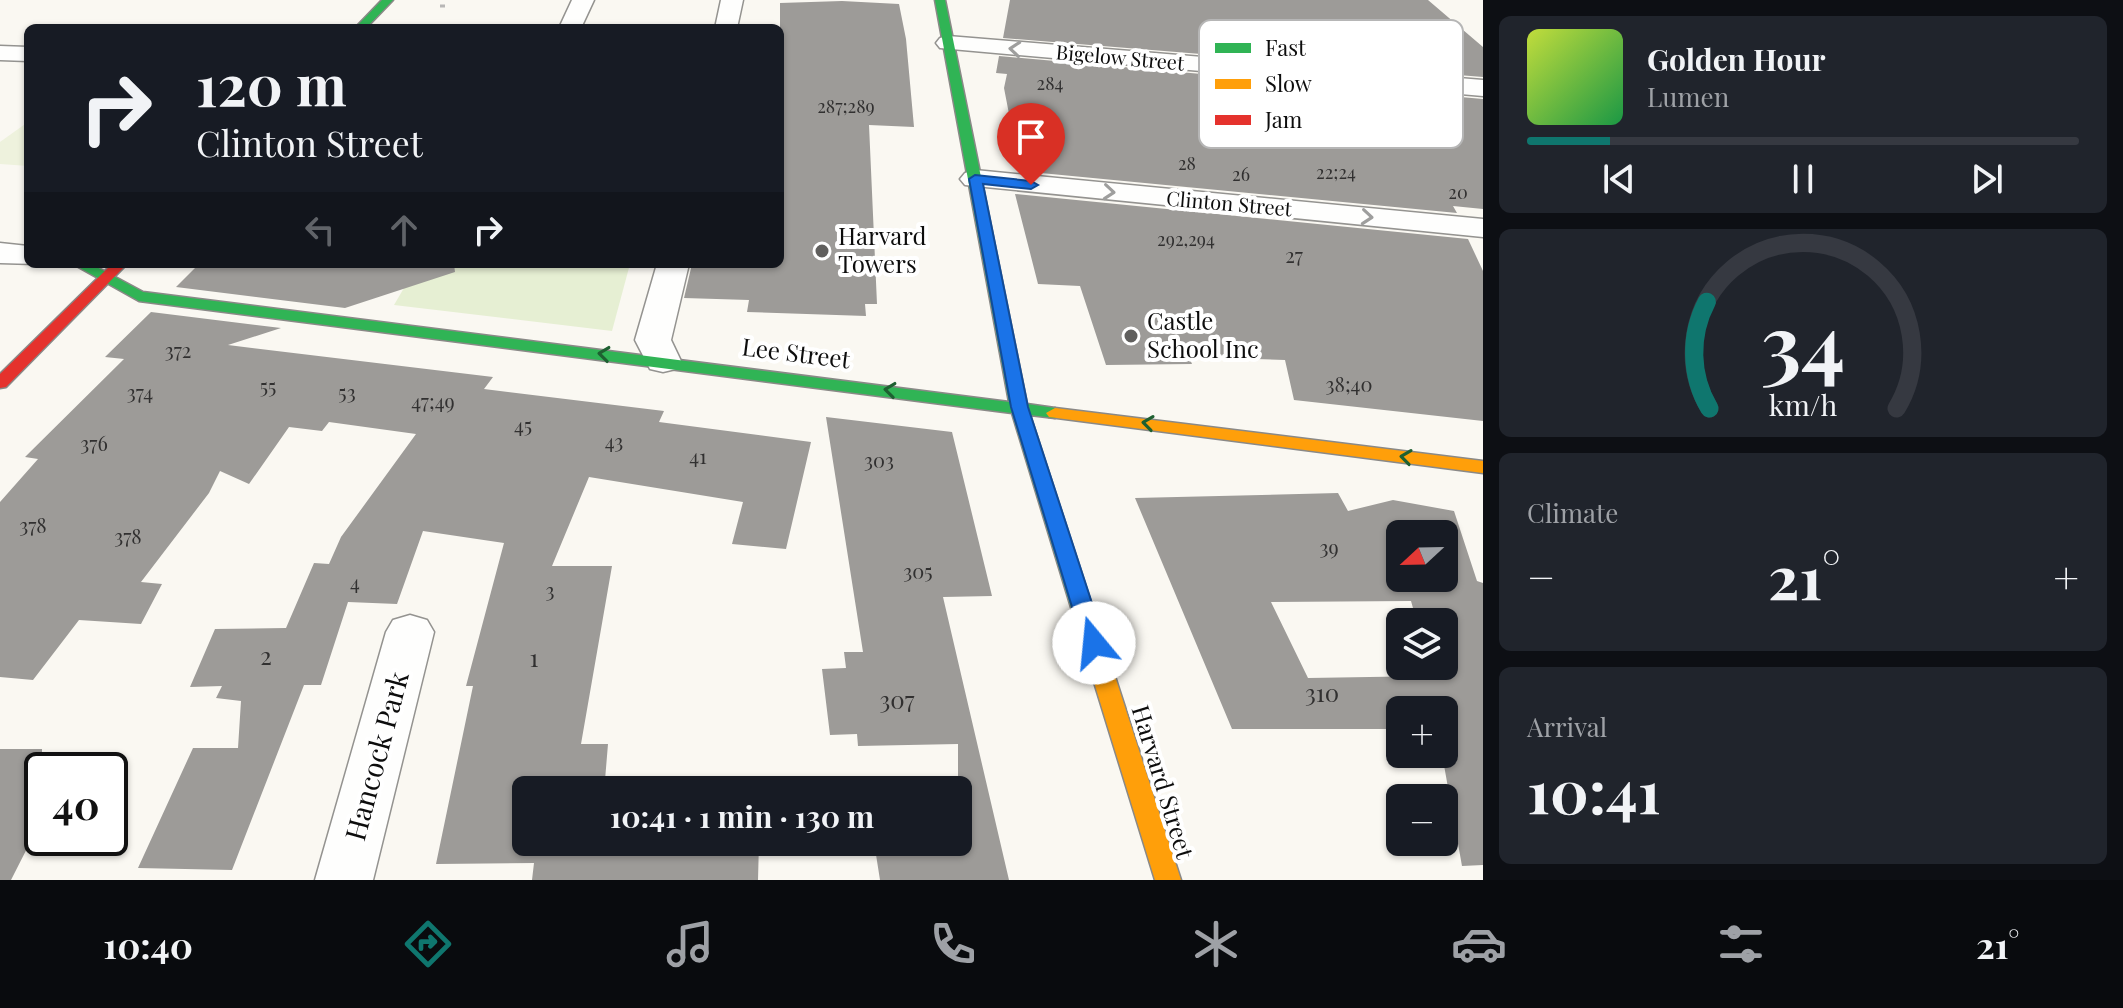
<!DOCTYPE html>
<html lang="en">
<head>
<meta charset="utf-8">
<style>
	body { margin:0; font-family:"Playfair Display",serif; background:#20242c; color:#f1f3f6; height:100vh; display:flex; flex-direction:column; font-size:30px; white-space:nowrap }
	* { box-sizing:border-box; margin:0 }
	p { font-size:26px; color:#9ea1a6 }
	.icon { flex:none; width:44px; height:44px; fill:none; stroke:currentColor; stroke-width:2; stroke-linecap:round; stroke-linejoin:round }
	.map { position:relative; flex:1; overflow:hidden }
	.panel { display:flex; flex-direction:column; gap:16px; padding:16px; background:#0d0f14; width:640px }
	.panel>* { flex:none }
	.banner { position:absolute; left:24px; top:24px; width:760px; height:244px; border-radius:12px; box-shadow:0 2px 6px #0004; background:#171b24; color:#f1f3f6; overflow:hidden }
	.needle { width:52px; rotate:248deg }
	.buttons { position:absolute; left:1386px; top:520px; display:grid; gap:16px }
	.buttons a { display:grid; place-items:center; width:72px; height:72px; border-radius:12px; background:#171b24; box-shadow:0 2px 6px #0004; font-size:40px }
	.speed { position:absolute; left:24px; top:752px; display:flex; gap:16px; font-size:40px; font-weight:700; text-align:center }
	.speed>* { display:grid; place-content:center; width:104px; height:104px; border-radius:50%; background:#171b24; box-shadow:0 2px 6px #0004; line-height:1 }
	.speed .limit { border:4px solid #111; border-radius:12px; background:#fff; color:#111 }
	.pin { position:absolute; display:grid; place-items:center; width:68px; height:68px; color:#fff; margin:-82px -34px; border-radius:50% 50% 50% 0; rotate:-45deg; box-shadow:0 0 8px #0007 }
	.pin .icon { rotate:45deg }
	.me { position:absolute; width:88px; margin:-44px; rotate:343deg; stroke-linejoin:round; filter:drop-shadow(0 0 6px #0008) }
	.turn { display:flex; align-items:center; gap:28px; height:168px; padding:0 40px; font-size:36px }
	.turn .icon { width:104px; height:104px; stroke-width:2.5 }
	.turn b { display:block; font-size:56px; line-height:68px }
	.lanes { display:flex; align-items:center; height:76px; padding:0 40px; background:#0003; justify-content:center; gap:40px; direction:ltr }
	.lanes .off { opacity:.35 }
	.big { font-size:60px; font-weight:700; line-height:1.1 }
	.panel .widget { flex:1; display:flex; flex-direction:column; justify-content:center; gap:12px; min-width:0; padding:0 28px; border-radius:12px; background:#20242c }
	.panel .dial { align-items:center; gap:0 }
	.dial svg { height:208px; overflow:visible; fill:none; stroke:#363941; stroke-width:7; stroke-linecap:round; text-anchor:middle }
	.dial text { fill:#f1f3f6; stroke:none }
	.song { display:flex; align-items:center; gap:24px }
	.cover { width:96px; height:96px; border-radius:12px; background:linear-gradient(135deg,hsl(70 70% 55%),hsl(140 70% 35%)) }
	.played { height:8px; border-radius:4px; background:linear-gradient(90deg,#0f766e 15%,#363941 15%) }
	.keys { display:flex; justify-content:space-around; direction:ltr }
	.heat { display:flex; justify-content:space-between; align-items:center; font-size:44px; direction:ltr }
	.trip { position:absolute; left:512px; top:776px; width:460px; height:80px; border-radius:12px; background:#171b24; box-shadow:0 2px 6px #0004; font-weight:700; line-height:80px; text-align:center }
	.tab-bar { display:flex; height:128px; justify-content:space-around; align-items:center; background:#090b0e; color:#9ea1a6 }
	.tab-bar .icon { width:56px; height:56px }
	.tab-bar .active { color:#0f766e }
	.tab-bar b { font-size:36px; color:#f1f3f6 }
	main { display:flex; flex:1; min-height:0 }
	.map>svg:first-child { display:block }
	.green { fill:#e6efd3 }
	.pitch { fill:#eef2dd }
	.building { fill:#9d9b98; fill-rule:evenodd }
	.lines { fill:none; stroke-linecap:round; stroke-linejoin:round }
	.street-casing { stroke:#949390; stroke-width:3 }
	.fast-casing { stroke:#8a8987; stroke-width:3 }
	.slow-casing { stroke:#8a8987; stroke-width:3 }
	.jam-casing { stroke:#8a8987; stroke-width:3 }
	.path { stroke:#b8b7b6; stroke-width:3; stroke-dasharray:5 2; stroke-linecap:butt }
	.street { fill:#fefefd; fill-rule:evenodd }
	.fast { fill:#30b455; fill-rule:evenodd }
	.slow { fill:#ff9f0a; fill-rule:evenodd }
	.jam { fill:#e5322d; fill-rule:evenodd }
	.oneway { stroke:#9e9e9d }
	.oneway2 { stroke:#1e6031 }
	.route { fill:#1a73e8; stroke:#114b97; stroke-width:2 }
	.poi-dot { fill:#605f5d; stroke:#fff; stroke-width:3 }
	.labels { text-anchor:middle; stroke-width:8; stroke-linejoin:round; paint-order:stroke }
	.far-number-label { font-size:18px; fill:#313030 }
	.far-street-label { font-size:20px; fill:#0d0d0d; stroke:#fff }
	.number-label { font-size:20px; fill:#313030 }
	.poi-label { font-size:24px; fill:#0d0d0d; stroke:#fff; text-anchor:start }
	.street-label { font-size:24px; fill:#0d0d0d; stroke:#fff }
	.near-number-label { font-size:24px; fill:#313030 }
	.near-street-label { font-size:28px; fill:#0d0d0d; stroke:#fff }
	.key { fill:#fff; stroke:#b6b6b6; stroke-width:2 }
	.key-label { font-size:22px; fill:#0d0d0d }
</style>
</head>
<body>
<main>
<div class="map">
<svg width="1483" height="880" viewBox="0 0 1483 880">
	<rect width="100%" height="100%" fill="#faf8f2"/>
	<path class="green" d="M418 264H630L612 331 394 305Z"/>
	<path class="pitch" d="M28 122V166L0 164V142Z"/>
	<path class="building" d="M1010 0H1428L1483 47V77L1003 38Z
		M842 1 899 4 906 39 914 127 869 125 877 304H865L866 316 747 312 749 300 684 298 692 264H780V3Z
		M999 56 1483 99V209L1453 206 1457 213 1020 171 1004 88 1007 74 996 73Z
		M1015 194 1468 239 1483 271V421L1294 400 1285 360 1189 357 1192 364 1106 365 1080 286 1038 284Z
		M199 264H454L455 272 345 308 176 287Z
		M151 312 281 328 228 345 493 377 484 389 664 411 659 422 811 442 786 549 732 544 743 502 589 477 552 566H612L581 744H608L605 780 760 784V790H526V842H759L758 880H532L534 863 436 864 473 686H466L504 543 423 531 397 604 348 602 321 685H304L232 870 138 868 193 748H238L241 701 216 698 222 686 190 687 215 629 286 628 314 563 329 564 341 537 416 434 329 422 322 431 289 427 249 484 220 471 209 493 141 582 162 584 141 624 79 620 33 680 0 677V502L38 459 25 457 124 359 105 357Z
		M826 417 952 432 992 596 943 597 1009 880H880L874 842H958V744L858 746 857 734 830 735 822 669 846 668 844 652H863Z
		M1338 493 1348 511 1393 500 1454 511 1477 581 1483 583V865L1462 866 1442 754 1444 710H1400V729H1232L1135 498ZM1400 534H1444V578H1400ZM1411 601 1417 622H1444V666H1428L1431 676 1308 678 1271 602Z
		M0 749H42V819L11 880H0Z"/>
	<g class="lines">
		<defs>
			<path id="street" d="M572 0H594L581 28H559Z
				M721 0H743L737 28H715Z
				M948 36 1483 80V96L940 48 936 43 940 38Z
				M0 46 28 47V61L0 60Z
				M975 170 1483 219V237L965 185 960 179 965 173Z
				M0 243 28 246V264H35L0 263Z
				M657 264H689L671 340 681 361 676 369 663 372 650 369 635 340Z
				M410 615 427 620 434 632 373 880H315L386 632 393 620Z"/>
			<path id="fast" d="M382 0H393L366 28H355Z
				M935 0H945L1027 404 1055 408 1064 413 1055 418 1030 415 1099 627 1096 632H1080L1077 627 1012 413 139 301 73 264H91L143 292 1009 402Z"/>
			<path id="slow" d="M1055 408 1483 461V473L1049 417 1046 413Z
				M1088 619 1096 622 1099 627 1181 880H1155L1077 627 1080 622Z"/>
			<path id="jam" d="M112 264H127L6 387 0 388V374Z"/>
		</defs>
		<use href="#street" class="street-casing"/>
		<use href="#fast" class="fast-casing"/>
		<use href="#slow" class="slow-casing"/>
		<use href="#jam" class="jam-casing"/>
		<path class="path" d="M440 6H445"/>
		<use href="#street" class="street"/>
		<use href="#fast" class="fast"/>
		<use href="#slow" class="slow"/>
		<use href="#jam" class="jam"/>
	</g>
	<defs><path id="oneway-chevron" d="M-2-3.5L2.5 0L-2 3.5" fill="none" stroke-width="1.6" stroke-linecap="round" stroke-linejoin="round" transform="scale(2)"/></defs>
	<g class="oneway">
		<use href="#oneway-chevron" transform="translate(1015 49) rotate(-175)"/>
		<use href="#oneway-chevron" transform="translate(1109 192) rotate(5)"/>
		<use href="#oneway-chevron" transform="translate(1367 217) rotate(5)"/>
	</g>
	<g class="oneway2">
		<use href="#oneway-chevron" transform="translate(604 354) rotate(-173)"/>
		<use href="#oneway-chevron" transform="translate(890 390) rotate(-173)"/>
		<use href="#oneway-chevron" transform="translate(1148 423) rotate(-172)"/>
		<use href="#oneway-chevron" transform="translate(1406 457) rotate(-172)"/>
	</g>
	<path class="route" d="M975 175 1031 181 1038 185 1031 189 983 184 1028 407 1105 643 1094 650 1083 643 1011 407 969 179Z"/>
	<g class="poi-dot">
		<circle cx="822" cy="251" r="8"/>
		<circle cx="1131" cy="336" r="8"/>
	</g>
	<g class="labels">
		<g class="far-number-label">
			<text x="1050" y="90">284</text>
			<text x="846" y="113">287;289</text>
			<text x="1187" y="170">28</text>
			<text x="1336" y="179">22;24</text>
			<text x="1241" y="181">26</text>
			<text x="1458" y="199">20</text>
			<text x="1186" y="246">292,294</text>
		</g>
		<g class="far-street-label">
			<text transform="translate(1120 58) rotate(5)" y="7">Bigelow Street</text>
			<text transform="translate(1229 204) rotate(5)" y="7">Clinton Street</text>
		</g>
		<g class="number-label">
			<text x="1294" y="263">27</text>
			<text x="178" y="358">372</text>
			<text x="1349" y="392">38;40</text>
			<text x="268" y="394">55</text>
			<text x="140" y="400">374</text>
			<text x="347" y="400">53</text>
			<text x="433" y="409">47;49</text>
			<text x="523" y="433">45</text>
			<text x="614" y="449">43</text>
			<text x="94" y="451">376</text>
			<text x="698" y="464">41</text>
			<text x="879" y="468">303</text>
			<text x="33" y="533">378</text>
			<text x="128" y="544">378</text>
			<text x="1329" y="555">39</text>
			<text x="918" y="579">305</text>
			<text x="355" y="590">4</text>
			<text x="550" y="598">3</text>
		</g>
		<g class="poi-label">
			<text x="838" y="245">Harvard<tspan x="838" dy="28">Towers</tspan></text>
			<text x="1147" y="330">Castle<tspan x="1147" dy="28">School Inc</tspan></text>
		</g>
		<g class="street-label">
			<text transform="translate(796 354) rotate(7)" y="8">Lee Street</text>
			<text transform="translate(1162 782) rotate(73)" y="8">Harvard Street</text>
		</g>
		<g class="near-number-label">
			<text x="266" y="665">2</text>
			<text x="534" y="667">1</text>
			<text x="1322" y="702">310</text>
			<text x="897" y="709">307</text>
		</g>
		<g class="near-street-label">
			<text transform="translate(377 756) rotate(-75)" y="10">Hancock Park</text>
		</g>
	</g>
	<rect x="1199" y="20" width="264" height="128" rx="12" class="key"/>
	<rect x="1215" y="43" width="36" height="10" fill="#30b455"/>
	<rect x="1215" y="79" width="36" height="10" fill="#ff9f0a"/>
	<rect x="1215" y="115" width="36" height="10" fill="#e5322d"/>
	<g class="key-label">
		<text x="1265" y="56">Fast</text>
		<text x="1265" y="92">Slow</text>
		<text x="1265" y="128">Jam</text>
	</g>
</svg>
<div class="buttons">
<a><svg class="needle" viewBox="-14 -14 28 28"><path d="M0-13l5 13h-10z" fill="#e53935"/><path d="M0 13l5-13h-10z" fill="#9ea1a6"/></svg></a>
<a><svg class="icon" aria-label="layers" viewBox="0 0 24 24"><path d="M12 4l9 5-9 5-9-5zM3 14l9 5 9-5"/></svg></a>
<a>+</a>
<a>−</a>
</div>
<div class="speed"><div class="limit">40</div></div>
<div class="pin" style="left:1031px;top:185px;background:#d93025"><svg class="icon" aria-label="arrive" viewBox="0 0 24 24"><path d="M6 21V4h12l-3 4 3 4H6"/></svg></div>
<svg class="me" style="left:1094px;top:643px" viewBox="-20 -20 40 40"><circle r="19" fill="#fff"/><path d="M0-13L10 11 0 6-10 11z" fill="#1a73e8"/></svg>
<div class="trip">10:41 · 1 min · 130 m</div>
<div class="banner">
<div class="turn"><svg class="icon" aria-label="right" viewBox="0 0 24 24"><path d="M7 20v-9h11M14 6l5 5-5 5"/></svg><div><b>120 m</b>Clinton Street</div></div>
<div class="lanes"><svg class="icon off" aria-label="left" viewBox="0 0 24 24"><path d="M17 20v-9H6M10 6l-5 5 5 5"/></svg><svg class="icon off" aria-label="ahead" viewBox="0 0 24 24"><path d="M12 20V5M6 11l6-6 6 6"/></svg><svg class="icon" aria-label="right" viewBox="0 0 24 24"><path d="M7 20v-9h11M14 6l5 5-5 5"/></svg></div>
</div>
</div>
<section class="panel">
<div class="widget">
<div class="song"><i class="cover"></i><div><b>Golden Hour</b><p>Lumen</p></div></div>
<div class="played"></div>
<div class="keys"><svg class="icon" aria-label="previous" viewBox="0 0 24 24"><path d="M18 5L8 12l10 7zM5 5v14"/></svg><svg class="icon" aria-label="pause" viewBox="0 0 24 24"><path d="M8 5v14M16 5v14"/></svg><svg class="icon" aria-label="next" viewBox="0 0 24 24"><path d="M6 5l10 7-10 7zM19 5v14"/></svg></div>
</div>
<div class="widget dial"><svg viewBox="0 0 100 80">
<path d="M14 69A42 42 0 1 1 86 69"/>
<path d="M14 69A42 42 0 0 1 13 28" stroke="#0f766e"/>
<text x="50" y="56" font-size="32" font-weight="700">34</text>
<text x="50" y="72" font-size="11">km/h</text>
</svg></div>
<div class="widget"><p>Climate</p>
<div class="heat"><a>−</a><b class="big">21°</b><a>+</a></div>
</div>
<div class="widget"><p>Arrival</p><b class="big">10:41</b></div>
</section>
</main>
<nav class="tab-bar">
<b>10:40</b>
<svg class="icon active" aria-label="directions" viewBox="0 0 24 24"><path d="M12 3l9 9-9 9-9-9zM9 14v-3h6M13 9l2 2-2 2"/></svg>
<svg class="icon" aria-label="music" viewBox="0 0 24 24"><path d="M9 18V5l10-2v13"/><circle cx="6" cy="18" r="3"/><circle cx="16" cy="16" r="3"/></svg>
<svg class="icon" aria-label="phone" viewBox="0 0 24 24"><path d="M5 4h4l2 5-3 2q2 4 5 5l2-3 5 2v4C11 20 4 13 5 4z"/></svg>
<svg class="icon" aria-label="climate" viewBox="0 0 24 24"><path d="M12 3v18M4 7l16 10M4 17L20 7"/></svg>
<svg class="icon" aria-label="car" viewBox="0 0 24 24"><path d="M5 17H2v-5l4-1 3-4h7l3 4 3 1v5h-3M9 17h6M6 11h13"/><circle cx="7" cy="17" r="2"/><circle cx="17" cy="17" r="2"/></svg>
<svg class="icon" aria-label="filters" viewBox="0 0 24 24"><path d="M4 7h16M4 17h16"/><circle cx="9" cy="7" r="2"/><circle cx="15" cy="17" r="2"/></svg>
<b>21°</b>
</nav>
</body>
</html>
